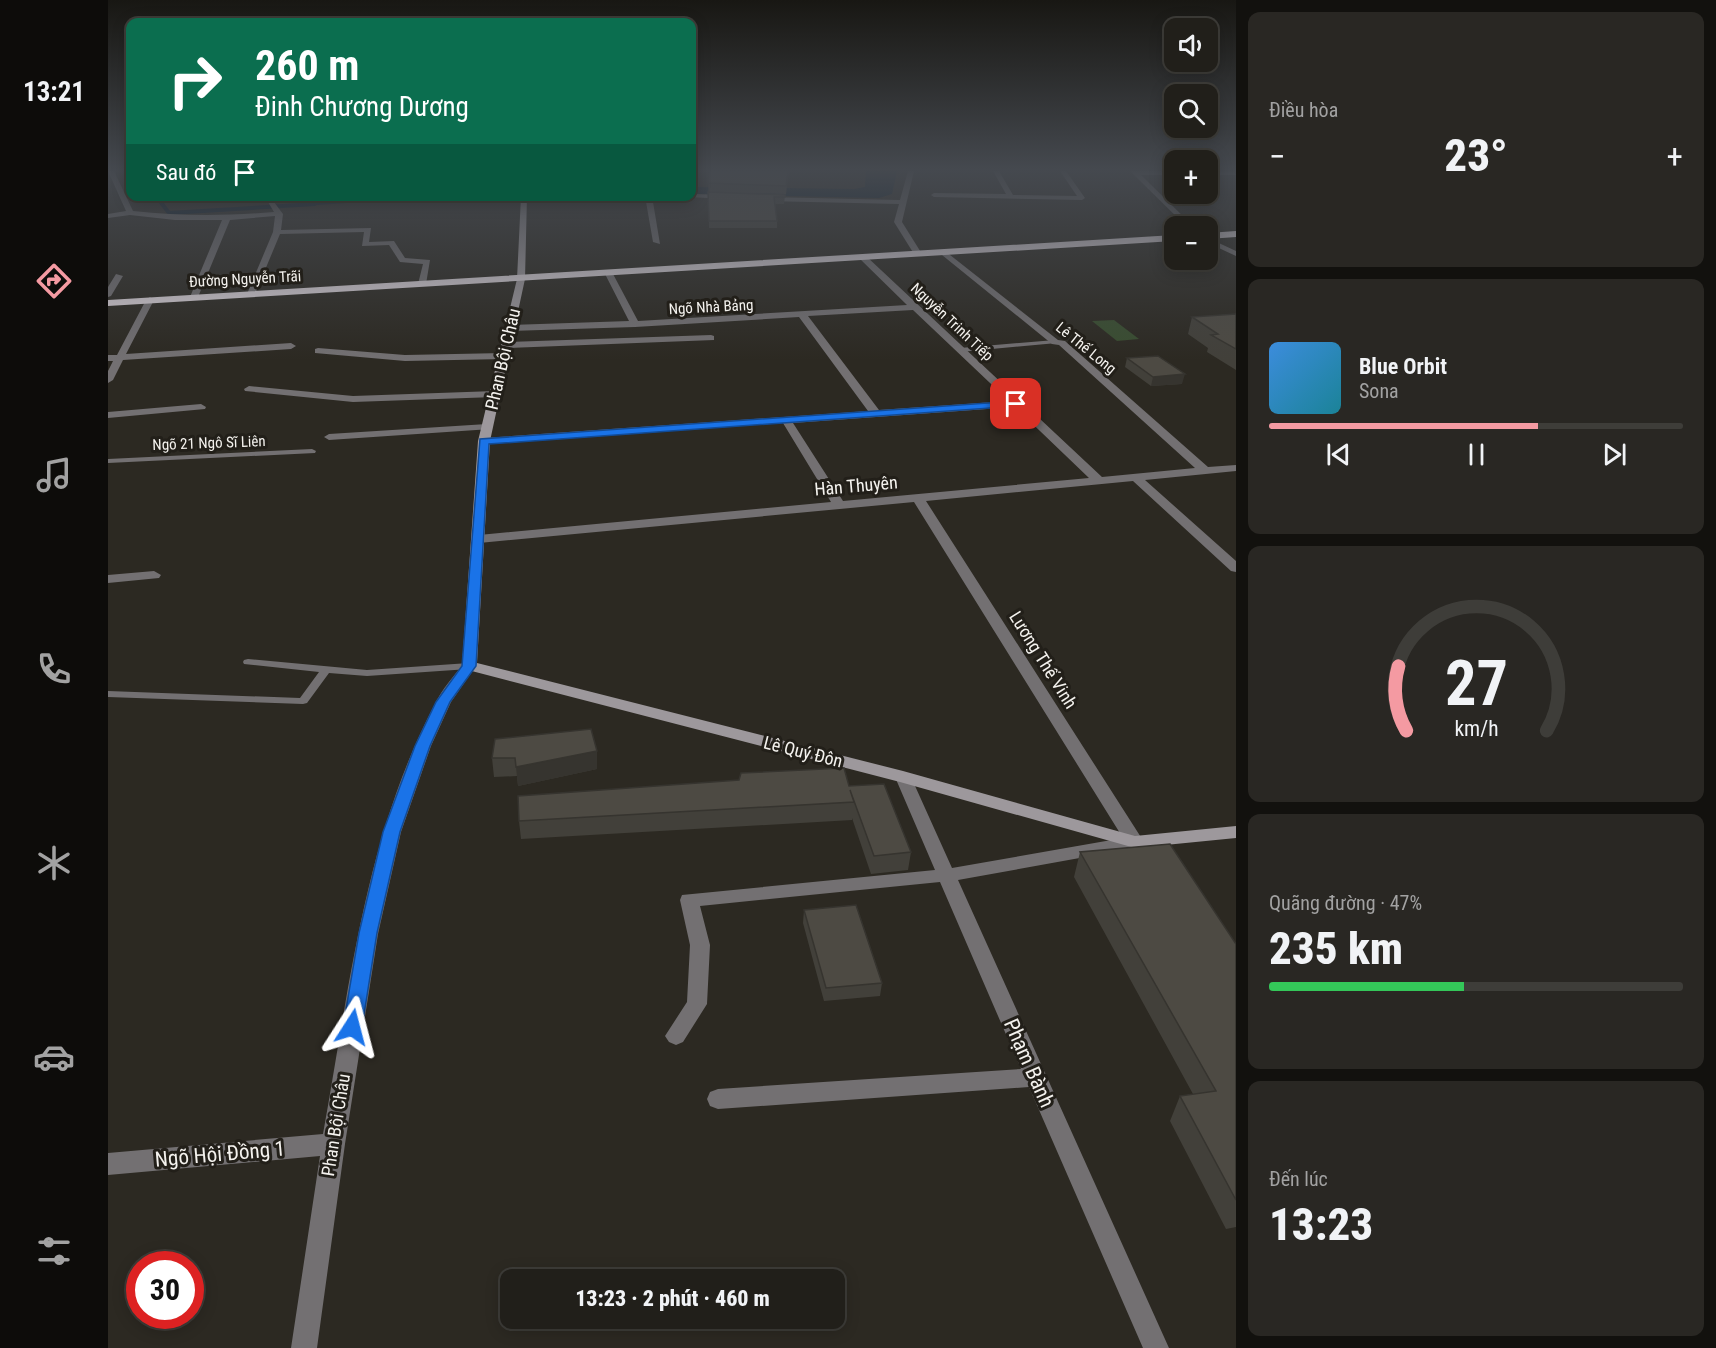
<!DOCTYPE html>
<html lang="vi">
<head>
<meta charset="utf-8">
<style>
	body { margin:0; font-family:"Roboto Condensed",sans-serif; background:#292723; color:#f1f3f6; height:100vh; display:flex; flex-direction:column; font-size:22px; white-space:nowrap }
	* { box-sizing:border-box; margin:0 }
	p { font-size:20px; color:#a2a2a2 }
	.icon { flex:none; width:33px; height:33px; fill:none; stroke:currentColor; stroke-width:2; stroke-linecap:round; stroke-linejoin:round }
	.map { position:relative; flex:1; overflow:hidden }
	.panel { display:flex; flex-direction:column; gap:12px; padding:12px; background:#12110e; width:480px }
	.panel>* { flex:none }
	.hud { position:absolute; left:18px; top:18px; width:570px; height:183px; border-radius:12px; box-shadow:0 3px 15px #0003,0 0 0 2px #3e3d39; background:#0b6e4f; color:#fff; overflow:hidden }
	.buttons { position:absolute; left:1056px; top:18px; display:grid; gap:12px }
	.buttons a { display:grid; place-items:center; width:54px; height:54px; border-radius:12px; background:#211f1a; box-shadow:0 3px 15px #0003,0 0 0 2px #3e3d39; font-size:30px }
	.speed { position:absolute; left:18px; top:1251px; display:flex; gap:12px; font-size:30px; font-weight:700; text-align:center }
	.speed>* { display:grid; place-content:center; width:78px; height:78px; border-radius:50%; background:#211f1a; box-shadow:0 3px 15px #0003,0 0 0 2px #3e3d39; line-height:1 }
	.speed .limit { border:9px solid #d22; background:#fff; color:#111 }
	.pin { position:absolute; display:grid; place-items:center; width:51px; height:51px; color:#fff; margin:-26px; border-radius:12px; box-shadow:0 3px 9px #0006 }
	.me { position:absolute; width:66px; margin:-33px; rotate:9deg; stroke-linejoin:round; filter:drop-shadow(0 0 4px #0008) }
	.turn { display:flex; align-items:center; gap:21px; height:126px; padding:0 30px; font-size:27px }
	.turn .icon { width:78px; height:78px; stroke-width:2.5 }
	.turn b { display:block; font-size:42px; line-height:51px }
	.then { display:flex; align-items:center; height:57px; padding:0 30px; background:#0003; gap:12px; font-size:22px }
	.big { font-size:45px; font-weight:800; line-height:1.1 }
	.panel .widget { flex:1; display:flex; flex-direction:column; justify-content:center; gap:9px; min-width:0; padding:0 21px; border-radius:12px; background:#292723 }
	.panel .dial { align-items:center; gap:0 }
	.dial svg { height:156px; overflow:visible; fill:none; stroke:#3e3d39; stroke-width:7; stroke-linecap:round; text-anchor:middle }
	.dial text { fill:#f1f3f6; stroke:none }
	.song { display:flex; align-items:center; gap:18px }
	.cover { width:72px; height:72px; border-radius:9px; background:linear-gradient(135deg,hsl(210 70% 55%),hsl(190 70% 35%)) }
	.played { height:6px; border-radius:3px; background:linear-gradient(90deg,#f49aa2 65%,#3e3d39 65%) }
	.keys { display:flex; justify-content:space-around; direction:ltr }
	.heat { display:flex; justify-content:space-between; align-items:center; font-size:33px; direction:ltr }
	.charge { height:9px; border-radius:4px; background:linear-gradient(90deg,#34c759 47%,#3e3d39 0) }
	.trip { position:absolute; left:392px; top:1269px; width:345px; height:60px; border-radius:12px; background:#211f1a; box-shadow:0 3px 15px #0003,0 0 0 2px #3e3d39; font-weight:800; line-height:60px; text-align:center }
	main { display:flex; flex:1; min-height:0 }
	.tab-bar { display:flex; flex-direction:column; width:108px; justify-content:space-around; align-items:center; background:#0d0c0a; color:#a2a2a2 }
	.tab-bar .icon { width:42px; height:42px }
	.tab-bar .on { color:#f49aa2 }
	.tab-bar b { font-size:27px; color:#f1f3f6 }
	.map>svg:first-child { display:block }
	.green { fill:#394d30 }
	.water { fill:#001629 }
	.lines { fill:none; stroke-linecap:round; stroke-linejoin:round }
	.stream { stroke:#001629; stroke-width:4 }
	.lane { fill:#737072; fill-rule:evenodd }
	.street { fill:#737072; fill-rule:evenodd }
	.secondary { fill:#9d989c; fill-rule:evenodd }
	.highway { fill:#dbd3d9; fill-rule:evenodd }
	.wall { fill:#42403a }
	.shaded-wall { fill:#36342f }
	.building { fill:#4d4a43; stroke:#36342f; stroke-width:1.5 }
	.route { fill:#1a73e8; stroke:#114b97; stroke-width:1.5 }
	.labels { text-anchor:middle; stroke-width:6; stroke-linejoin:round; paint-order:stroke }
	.far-street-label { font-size:15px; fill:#f4f2ee; stroke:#221f19 }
	.street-label { font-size:18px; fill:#f4f2ee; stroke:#221f19 }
	.near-street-label { font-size:21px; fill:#f4f2ee; stroke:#221f19 }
</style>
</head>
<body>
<main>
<nav class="tab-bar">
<b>13:21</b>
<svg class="icon on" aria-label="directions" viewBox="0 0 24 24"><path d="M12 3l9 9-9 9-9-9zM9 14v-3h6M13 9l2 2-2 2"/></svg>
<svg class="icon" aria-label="music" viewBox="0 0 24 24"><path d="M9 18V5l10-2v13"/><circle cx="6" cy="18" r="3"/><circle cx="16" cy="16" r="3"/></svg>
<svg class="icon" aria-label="phone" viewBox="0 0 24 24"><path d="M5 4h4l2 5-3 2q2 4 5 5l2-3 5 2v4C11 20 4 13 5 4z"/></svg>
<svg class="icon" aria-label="climate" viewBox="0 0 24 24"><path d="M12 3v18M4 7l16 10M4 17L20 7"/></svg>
<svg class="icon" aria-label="car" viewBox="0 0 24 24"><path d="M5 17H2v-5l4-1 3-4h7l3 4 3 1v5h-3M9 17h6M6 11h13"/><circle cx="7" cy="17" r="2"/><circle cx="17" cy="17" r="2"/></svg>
<svg class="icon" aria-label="filters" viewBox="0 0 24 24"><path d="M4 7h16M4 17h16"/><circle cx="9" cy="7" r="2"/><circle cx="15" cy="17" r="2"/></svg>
</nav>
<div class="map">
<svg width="1128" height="1348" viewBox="0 0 1128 1348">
	<rect width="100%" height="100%" fill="#2c2922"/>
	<path class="green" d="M1006 320 1031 339 1009 341 984 321Z"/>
	<path class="water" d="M758 171H789L784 194 771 198 584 194V187L746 189 757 187Z
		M253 197V196L330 197 209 205 206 203Z"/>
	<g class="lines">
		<path class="stream" d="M48 196 61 213 207 204"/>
		<path class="lane" d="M947 340 950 342 949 343 852 352 849 350 852 348Z
			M204 449 208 451 207 453 0 463V459Z
			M140 659 259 670 361 663 366 666 361 669 259 676 221 673 199 703 195 704 0 697V691L192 698 211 672 136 664 135 662 136 660Z"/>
		<path class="street" d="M0 171H6L25 211C72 216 118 216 166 212L160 202 161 196H167L166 202 175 214 173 230 263 228 261 242 286 241 297 258 322 260 318 284 314 286 310 284 315 264 292 262 281 245 254 246 256 232 172 234 147 294 140 296 139 294 165 232 167 216 122 220 90 297 83 299 82 297 114 220H67L22 215 0 218V214L18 211Z
			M800 171H806L794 222 814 254 810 256 806 254 786 222 791 204 658 201 655 199 658 197 792 200Z
			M885 171H891L905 195 969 196 952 171H958L977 198 974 200 826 197 823 195 826 193 898 194Z
			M1022 171H1066V175H1033L1085 226H1078Z
			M1100 171 1126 172 1128 175H1100Z
			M584 194 619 195 622 197 619 199 581 197Z
			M537 196H544L552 244 545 242Z
			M1100 238 1128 251V256L1100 243Z
			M837 251 950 340 957 341 1100 467 1128 465V471L1037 480 1128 561V572L1123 571 1025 481 818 501 1036 842 1033 846 1027 848 850 880 1061 1348H1035L921 1087 610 1109 602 1106 599 1099 602 1092 610 1089 913 1069 832 882 592 906 602 945 599 1004 575 1042 568 1045 561 1042 557 1036 579 1002 582 945 572 900 574 895 827 870 787 777 789 773H801L803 777 844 868 1015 838 806 502 371 543 365 539 371 535 723 502 675 423 372 443V439L376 438 760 411 691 317 527 327 402 331 397 328 402 325 521 321 497 274 501 272 505 274 530 321 799 305 751 258 758 256 994 477 1087 468 951 345 944 344 834 255 833 253ZM805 310 901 401 771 410 700 316ZM907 407 981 478 735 501 685 423Z
			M8 274 15 276 3 296 0 297V287Z
			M42 297 46 300 18 354 183 343 188 346 183 349 15 360 5 380 0 383V371L5 361H0V355H9L38 300Z
			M603 335 606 336V340L398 348 393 345 398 342Z
			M210 348 297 355 396 353 401 356 396 359 297 361 207 353V349Z
			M141 386 245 396 387 391 392 394 387 397 245 402 137 391 136 389Z
			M93 404 98 407 97 409 0 418V412Z
			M379 424 384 427 383 429 221 440 216 437 221 434Z
			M46 571 53 575 51 578 0 583V575Z
			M361 662 368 666 343 702 323 746 293 832 270 934 237 1144 209 1348H183L212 1156 0 1175V1153L215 1134C241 990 257 836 327 704 334 689 346 676 356 663Z"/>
		<path class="secondary" d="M413 196H419L417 279 382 441 369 663 795 771 1027 836 1128 826V838L1027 848 792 782 356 669 354 666 370 441 409 279Z"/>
		<path class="highway" d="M1128 231V237L1100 239V233Z
			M1066 235V241L0 306V300Z"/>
	</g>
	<path class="wall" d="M600 171H681L678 194 619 193 677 195 676 204H667L669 221V228H601Z
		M1128 314V370L1099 352 1100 348 1080 334 1084 317Z
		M1019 358 1074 384 1043 386 1017 367Z
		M489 751V769L410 786 409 776 386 777 384 758Z
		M741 786 803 852 800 870 763 874 744 818V820L413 839 411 821Z
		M972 852 1128 944V1227L1118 1229 1062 1121 1072 1096 1085 1094 966 877Z
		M696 910 774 983 772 996 716 1001 695 923Z"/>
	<path class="shaded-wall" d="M1077 374 1074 384 1043 386 1045 377Z
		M489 751V769L410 786 408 767Z"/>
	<path class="building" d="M600 171H680L678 186 600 183Z
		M600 192 677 195V197H666L669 221H601Z
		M1128 314V349L1103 335 1110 334 1084 317Z
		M1050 356 1077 374 1045 377 1019 358Z
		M483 729 489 751 408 767 407 758H384L387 739Z
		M736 768 741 786 776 784 803 852 766 856 742 790 746 802 411 821 410 796 631 780 633 773Z
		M1062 844 1128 944V1200L1072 1096 1108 1091 972 852Z
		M748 905 774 983 718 988 696 910Z"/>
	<linearGradient id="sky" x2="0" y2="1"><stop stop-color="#181713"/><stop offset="0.47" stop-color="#45494f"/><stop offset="1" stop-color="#45494f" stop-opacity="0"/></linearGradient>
	<rect width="1128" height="360" fill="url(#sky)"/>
	<path class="route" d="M908 401 912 404 911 406 381 444 368 666 342 702 322 746 292 832 269 933 254 1027 251 1032 244 1035 238 1032 235 1027 251 933 275 832 307 746 328 702 354 666 372 439Z"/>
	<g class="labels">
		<g class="far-street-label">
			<text transform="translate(137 279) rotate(-3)" y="5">Đường Nguyễn Trãi</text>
			<text transform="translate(603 307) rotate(-3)" y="5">Ngõ Nhà Bảng</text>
			<text transform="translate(844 322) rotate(43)" y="5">Nguyễn Trinh Tiếp</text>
			<text transform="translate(978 348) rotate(39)" y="5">Lê Thế Long</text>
			<text transform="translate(101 443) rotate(-2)" y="5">Ngõ 21 Ngô Sĩ Liên</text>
		</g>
		<g class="street-label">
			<text transform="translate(395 359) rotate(-77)" y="6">Phan Bội Châu</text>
			<text transform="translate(748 486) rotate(-5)" y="6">Hàn Thuyên</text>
			<text transform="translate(935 660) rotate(58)" y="6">Lương Thế Vinh</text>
			<text transform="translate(695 752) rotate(14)" y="6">Lê Quý Đôn</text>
			<text transform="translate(228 1125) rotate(-81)" y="6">Phan Bội Châu</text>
		</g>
		<g class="near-street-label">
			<text transform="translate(921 1063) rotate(66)" y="7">Phạm Bành</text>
			<text transform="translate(112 1154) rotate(-5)" y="7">Ngõ Hội Đồng 1</text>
		</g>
	</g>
</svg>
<div class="buttons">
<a><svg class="icon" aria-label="sound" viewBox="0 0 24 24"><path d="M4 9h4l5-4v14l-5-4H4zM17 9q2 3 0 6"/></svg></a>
<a><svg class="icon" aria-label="search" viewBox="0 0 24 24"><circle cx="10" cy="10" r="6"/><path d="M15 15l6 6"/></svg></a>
<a>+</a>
<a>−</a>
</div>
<div class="speed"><div class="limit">30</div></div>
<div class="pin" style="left:908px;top:404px;background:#d93025"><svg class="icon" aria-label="arrive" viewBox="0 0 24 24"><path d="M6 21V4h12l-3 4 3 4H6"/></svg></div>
<svg class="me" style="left:244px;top:1027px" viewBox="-20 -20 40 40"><path d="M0-17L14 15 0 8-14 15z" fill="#1a73e8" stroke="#fff" stroke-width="4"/></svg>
<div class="trip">13:23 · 2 phút · 460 m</div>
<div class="hud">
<div class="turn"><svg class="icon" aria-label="right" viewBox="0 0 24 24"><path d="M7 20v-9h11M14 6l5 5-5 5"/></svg><div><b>260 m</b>Đinh Chương Dương</div></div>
<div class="then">Sau đó<svg class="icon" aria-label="arrive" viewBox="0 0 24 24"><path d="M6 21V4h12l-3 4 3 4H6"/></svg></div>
</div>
</div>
<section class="panel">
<div class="widget"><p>Điều hòa</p>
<div class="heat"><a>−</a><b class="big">23°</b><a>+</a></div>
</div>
<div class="widget">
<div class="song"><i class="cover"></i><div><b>Blue Orbit</b><p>Sona</p></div></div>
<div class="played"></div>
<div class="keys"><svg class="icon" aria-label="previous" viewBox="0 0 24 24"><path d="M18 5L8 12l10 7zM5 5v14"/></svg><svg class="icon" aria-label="pause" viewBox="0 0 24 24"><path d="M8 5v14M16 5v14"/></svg><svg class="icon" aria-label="next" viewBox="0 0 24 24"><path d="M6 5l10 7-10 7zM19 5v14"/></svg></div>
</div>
<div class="widget dial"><svg viewBox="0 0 100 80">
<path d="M14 69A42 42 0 1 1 86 69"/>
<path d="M14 69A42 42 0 0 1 10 36" stroke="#f49aa2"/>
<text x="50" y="56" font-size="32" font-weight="700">27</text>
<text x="50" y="72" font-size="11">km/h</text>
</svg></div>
<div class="widget"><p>Quãng đường · 47%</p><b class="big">235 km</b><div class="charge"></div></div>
<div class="widget"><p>Đến lúc</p><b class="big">13:23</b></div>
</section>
</main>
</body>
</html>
